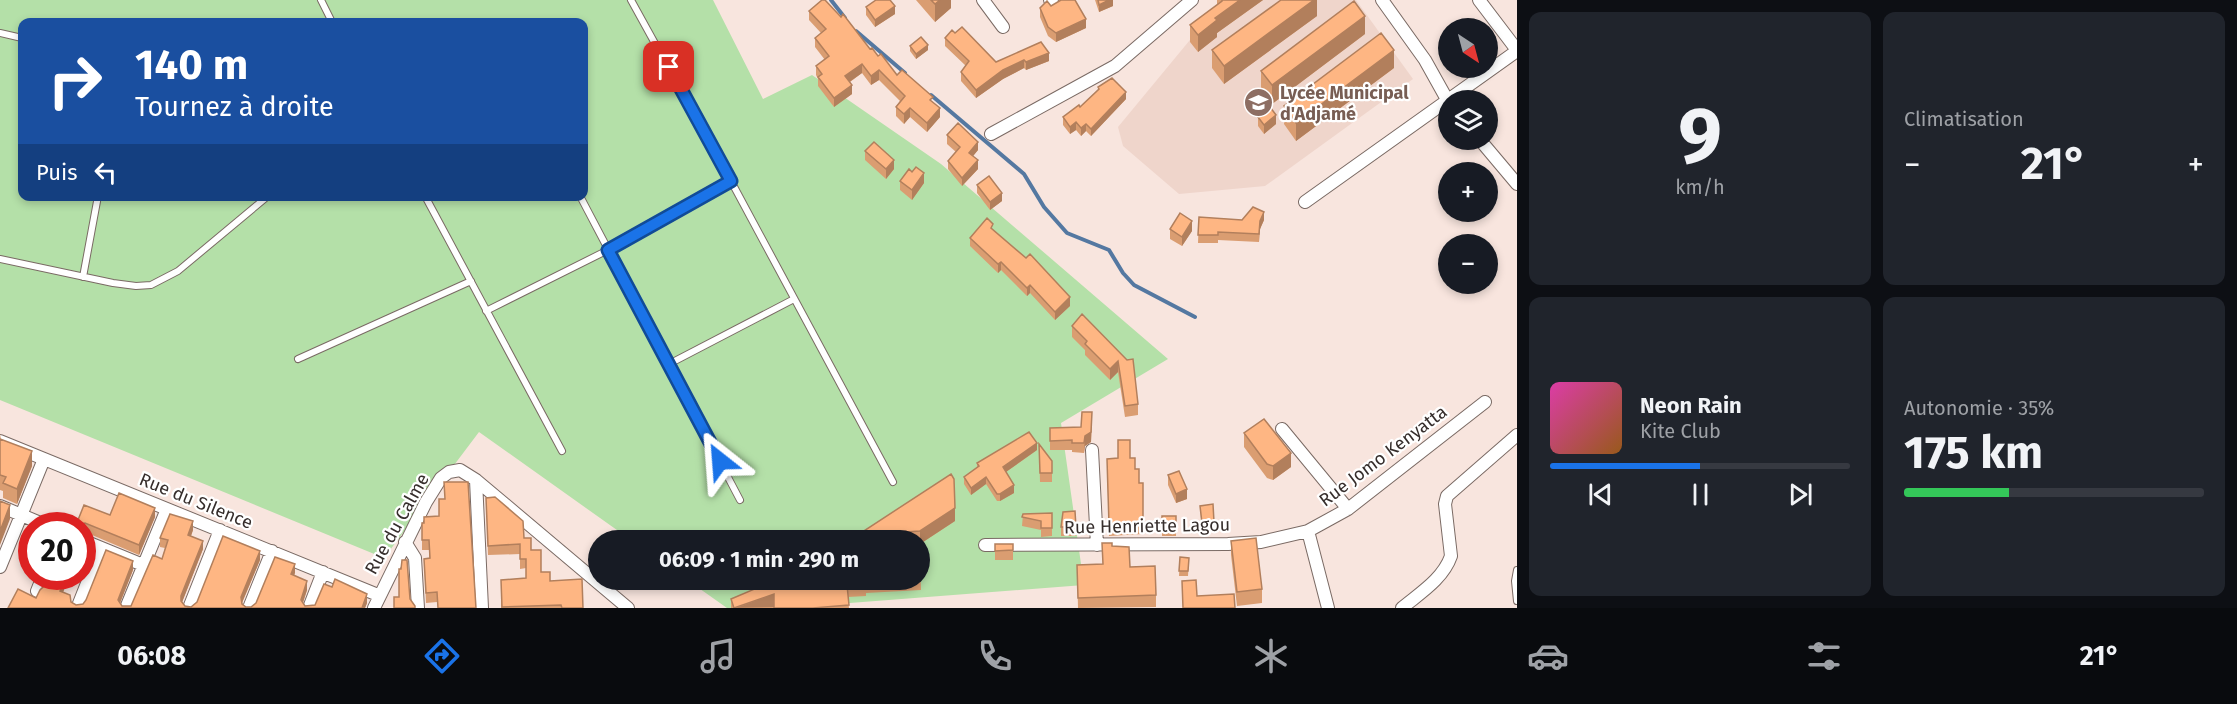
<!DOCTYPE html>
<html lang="fr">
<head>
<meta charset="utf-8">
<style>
	body { margin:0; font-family:"Fira Sans",sans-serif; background:#20242c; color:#f1f3f6; height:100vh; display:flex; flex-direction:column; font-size:22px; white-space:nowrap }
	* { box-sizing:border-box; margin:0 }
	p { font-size:20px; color:#9ea1a6 }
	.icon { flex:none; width:33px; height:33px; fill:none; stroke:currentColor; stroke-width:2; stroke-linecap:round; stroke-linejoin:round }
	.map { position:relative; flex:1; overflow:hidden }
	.sheet { display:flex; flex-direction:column; gap:12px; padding:12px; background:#0d0f14; width:720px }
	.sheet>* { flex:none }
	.top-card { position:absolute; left:18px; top:18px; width:570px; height:183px; border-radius:12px; box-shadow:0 3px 9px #0003; background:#1a4fa0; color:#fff; overflow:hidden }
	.needle { width:39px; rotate:144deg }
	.buttons { position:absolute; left:1438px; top:18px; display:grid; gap:12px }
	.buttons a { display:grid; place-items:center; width:60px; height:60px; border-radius:50%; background:#171b24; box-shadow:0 3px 9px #0003; font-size:30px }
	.speed { position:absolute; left:18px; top:512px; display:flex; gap:12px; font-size:30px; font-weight:700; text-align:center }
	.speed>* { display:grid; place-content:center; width:78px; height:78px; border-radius:50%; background:#171b24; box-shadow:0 3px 9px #0003; line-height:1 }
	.speed .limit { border:9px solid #d22; background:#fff; color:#111 }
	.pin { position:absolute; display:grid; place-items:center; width:51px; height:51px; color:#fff; margin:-26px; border-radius:12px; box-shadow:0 3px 9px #0006 }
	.me { position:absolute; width:66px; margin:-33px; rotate:332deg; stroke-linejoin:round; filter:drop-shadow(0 0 4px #0008) }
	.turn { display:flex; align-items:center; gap:21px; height:126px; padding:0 18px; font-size:27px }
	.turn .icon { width:78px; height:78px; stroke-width:2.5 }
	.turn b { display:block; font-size:42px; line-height:51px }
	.then { display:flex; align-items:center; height:57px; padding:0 18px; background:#0003; gap:12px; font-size:22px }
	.big { font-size:45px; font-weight:700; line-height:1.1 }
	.sheet .card { flex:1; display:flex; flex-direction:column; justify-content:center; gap:9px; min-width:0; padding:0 21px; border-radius:12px; background:#20242c }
	.sheet .dial { align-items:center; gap:0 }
	.dial b { font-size:78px; line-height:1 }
	.song { display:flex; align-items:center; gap:18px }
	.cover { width:72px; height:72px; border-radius:9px; background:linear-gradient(135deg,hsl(320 70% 55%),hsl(30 70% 35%)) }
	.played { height:6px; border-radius:3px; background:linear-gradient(90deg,#1a73e8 50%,#363941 50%) }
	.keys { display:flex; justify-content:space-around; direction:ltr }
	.heat { display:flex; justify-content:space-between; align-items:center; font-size:33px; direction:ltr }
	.charge { height:9px; border-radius:4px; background:linear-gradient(90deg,#34c759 35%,#363941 0) }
	.sheet .tiles { flex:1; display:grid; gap:12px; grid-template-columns:repeat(2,1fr) }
	.trip { position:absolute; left:588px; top:530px; width:342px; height:60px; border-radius:30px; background:#171b24; box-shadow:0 3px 9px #0003; font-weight:700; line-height:60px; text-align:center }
	.menu { display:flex; height:96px; justify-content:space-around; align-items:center; background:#090b0e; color:#9ea1a6 }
	.menu .icon { width:42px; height:42px }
	.menu .on { color:#1a73e8 }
	.menu b { font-size:27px; color:#f1f3f6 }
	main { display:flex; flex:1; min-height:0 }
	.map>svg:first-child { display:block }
	.built { fill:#efd5cb }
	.green { fill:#b4e0a8; fill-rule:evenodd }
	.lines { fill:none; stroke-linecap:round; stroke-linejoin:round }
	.stream { stroke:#5478a1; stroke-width:4 }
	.lane-casing { stroke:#7a6a64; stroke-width:8 }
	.street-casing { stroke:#7a6a64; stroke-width:14 }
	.lane { stroke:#fff; stroke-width:6 }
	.street { stroke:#fff; stroke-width:12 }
	.wall { fill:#da9d71 }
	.shaded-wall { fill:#b27f5c }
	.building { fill:#feb683; stroke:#b27f5c; stroke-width:1.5 }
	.route-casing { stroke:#114b97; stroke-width:15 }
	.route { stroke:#1a73e8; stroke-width:10 }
	.labels { text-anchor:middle; stroke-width:4.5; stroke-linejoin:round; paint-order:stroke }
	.education-label { font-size:18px; font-weight:bold; fill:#785e54; stroke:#fff; text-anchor:start }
	.street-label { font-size:18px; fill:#362e2c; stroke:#fff }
</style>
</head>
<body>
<main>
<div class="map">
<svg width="1517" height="608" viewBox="0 0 1517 608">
	<rect width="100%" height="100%" fill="#f8e5de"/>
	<path class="built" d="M1223 0H1356L1413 79 1265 186 1179 194 1123 146 1118 127Z"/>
	<path class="green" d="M0 0H713L763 99 812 75 941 164 1168 359 1061 423 1084 585 785 608H727L686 579H920V540H631L479 432 384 558 0 400ZM22 22H584V196H22Z"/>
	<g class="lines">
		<path class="stream" d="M831 0 845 18
			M856 31 905 73
			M931 95 1024 174 1044 207 1067 233 1109 250 1123 273 1134 285 1195 317"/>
		<defs>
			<path id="lane" d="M321 0 332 22
				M631 0 731 181 893 482
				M0 33 22 38
				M425 196 562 451
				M580 196 740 500
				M0 259 113 283 136 286 151 285 178 271 268 196
				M83 277 98 196
				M486 311 608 250 731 181
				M298 359 471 281
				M669 364 794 299
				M1517 570 1515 581 1517 601"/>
			<path id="street" d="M983 0 1003 27
				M1050 0 1052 2
				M1382 0 1425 60 1449 103
				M1479 0 1517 50
				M991 134 1115 66 1192 0
				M1480 140 1517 184
				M1305 202 1517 51
				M1282 429 1348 509
				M0 441 378 595
				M1092 450 1097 545
				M476 480 482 608
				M0 506 45 525
				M82 540 143 565
				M405 542 415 558 418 608
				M985 545 1228 544 1261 542 1308 531
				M0 567 44 459
				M37 591 43 576
				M78 606 101 548
				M126 608 167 509
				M189 608 220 530
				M249 608 272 551
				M309 608 323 572
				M374 608 426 502 441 478 449 472 460 470 476 480 628 608
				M1328 608 1308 531 1348 509 1485 402
				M1402 608C1420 593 1443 579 1451 556L1445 504 1447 496 1517 435"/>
		</defs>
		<use href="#lane" class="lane-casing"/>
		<use href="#street" class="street-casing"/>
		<use href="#lane" class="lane"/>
		<use href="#street" class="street"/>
	</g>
	<path class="wall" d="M916 0H951V8L935 22Z
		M1095 0H1113V6L1099 12Z
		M1217 0H1263L1217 33V37L1198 52 1190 42V25L1217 5Z
		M1317 0V16L1224 84 1212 68V50Z
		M866 7 895 14 875 27 866 15Z
		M1040 8 1086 28 1056 42 1048 36 1040 17Z
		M809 11 870 49 897 75 933 102 940 117 927 132 910 117 904 124 896 116V107L900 101 879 80 871 85 862 73 850 82 852 94 834 107 818 86V79L816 75V66L825 60 815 47V38L821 33 809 20Z
		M1365 34 1272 104 1261 89V71Z
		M945 38 996 62 1041 42 1049 61 1026 70 1024 68 1003 79 976 98 961 81V72L966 66 945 46Z
		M910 46 928 50 916 59 910 51Z
		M1394 68 1296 141 1284 124V106Z
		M1098 87 1126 99 1091 136 1086 131 1081 136 1076 130 1070 134 1063 125V117L1080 107 1098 90Z
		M1258 117 1276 124 1264 134 1258 126Z
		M947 135 978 150 973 156 978 169 962 186 948 169V161L956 152 947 144Z
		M865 151 894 169 886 179 865 160Z
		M900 181 924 183 912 200 900 190Z
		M977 185 1002 201 990 210 977 193Z
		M1199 217 1242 220H1264L1260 229 1259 242 1218 240V243H1198Z
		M1170 229 1192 231 1182 246 1170 239Z
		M993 230 1070 306 1055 320 1030 293 1027 296 1001 270 998 273 970 246V238Z
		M1072 326 1127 360 1138 404V415L1125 417 1118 372 1110 380 1085 355V350L1072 337Z
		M1092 422 1091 442 1085 446 1084 453 1072 452V450H1050V428L1081 427Z
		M1244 433 1291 467 1273 480 1267 478 1244 447Z
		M0 434 1 440 32 466 17 504 3 498V491L0 490Z
		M1039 444 1052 461V482H1040Z
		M1037 450 1006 472 1014 493 1000 501H997L986 484 971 495 964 484V477L977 467V463Z
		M1130 458 1135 469 1139 483H1143V534L1109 536 1107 459Z
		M1168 475 1187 499 1176 503 1168 485Z
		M486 498 524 538 531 550 541 572 550 581 583 608H501V580L526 578V568L520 569V554L488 555Z
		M1200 506 1214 522V531L1202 532Z
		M1075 511 1076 536H1061V527Z
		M1052 513V536L1041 537V530L1022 526 1023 514Z
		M110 515 155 517 139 555 85 532 82 533V525H76Z
		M1162 516H1176V536H1162Z
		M955 521 920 544V540H850Z
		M422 523H424L476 608H438L437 602 426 603 424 559 429 558V550H422Z
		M193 530 191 536 203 549 182 602 185 606 191 607 260 560 242 603 246 607H251L295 573 294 575 307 590 303 603 305 606 367 603 365 608H8L36 598 45 585 47 576H70L63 592 71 602 76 605 83 604 133 570 120 603 122 606H131L162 559 165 548 160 547V538Z
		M1231 541 1262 589V603L1237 606 1231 555Z
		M1102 543 1112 546 1156 595V607L1078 608 1077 565 1103 564Z
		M995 544H1013V560H995Z
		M920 551 921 590 866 593V596L848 597 849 608H731V599L778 579H920Z
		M1180 557 1189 558 1188 576H1179Z"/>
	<path class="shaded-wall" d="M940 0H951V8L935 22V4Z
		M1109 0H1113V6L1099 12V5Z
		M1240 0H1263L1217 33V37L1198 52V35L1215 18Z
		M1314 0H1317V16L1224 84V66Z
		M895 6V14L875 27V20Z
		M1365 16V34L1272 104V85Z
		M1086 19V28L1056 42V33Z
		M928 45V50L916 59V54Z
		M1394 50V68L1296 141V123Z
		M1049 53V61L1026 70V62Z
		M1024 60V68L1003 79 976 98V90L1003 70Z
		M862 64V73L845 85V76Z
		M879 70V80L871 85V76Z
		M852 85V94L834 107V98Z
		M1126 92V99L1091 136V129Z
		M910 108V117L904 124V114Z
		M940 108V117L927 132V123Z
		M1276 115V124L1264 134V125Z
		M1076 122V130L1070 134V127Z
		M1086 124V131L1081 136V128Z
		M978 142V150L969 161V153Z
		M894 160V169L886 179V169Z
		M978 160V169L962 186V178Z
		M924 173V183L912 200V190Z
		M1002 193V201L990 210V202Z
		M1264 212V220L1260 229 1259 242 1260 221Z
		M1192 221V231L1182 246V237Z
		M1001 262V270L998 273V264Z
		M1030 285V293L1027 296V288Z
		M1070 297V306L1055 320V312Z
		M1118 361V372L1110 380V369Z
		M1092 412 1091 442 1085 446 1084 453 1085 436Z
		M1037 443V450L1003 474V467Z
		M32 451V466L17 504V489Z
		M1291 453V467L1273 480V466Z
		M986 477V484L971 495V488Z
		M1014 485V493L1000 501V494Z
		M1187 489V499L1176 503V494Z
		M10 505V519L0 545V531Z
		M155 508V517L139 555V545Z
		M955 508V521L920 544V531Z
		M193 521V530L188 544V535Z
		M890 533V540H879Z
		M203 541V549L181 605V596Z
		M90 545V552L83 570V563Z
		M260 551V560L241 605V597Z
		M133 561V570L118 608V600Z
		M295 564V573L291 583V574Z
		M66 576H70L60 599V591Z
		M307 581V590L301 608V600Z
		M367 594V603L365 608H362Z
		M774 594V607L736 608Z"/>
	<path class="building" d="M822 0H825L841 17 843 14 870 49 872 48 878 56 881 54 897 75 902 70 933 97 930 100 940 108 927 123 910 108 904 114 896 107 905 96 879 70 871 76 862 64 845 76 852 85 834 98 818 77 822 74 816 66 829 56 815 38 826 29 809 11Z
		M876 0H890L895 6 875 20 866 7Z
		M931 0H940L935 4Z
		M1061 0H1075L1086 19 1056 33 1048 27 1040 8 1047 1 1051 6Z
		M1098 0H1109L1099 5Z
		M1222 0H1240L1215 18 1217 20 1198 35 1190 25 1222 1Z
		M1281 0H1314L1224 66 1212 50Z
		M1354 1 1365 16 1272 85 1261 71Z
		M962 27 996 62 1041 42 1049 53 1026 62 1024 60 1003 70 976 90 961 72 969 61 945 38 952 30 955 33Z
		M1381 33 1394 50 1296 123 1284 106Z
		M921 37 928 45 916 54 910 46Z
		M1112 78 1126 92 1091 129 1086 124 1081 128 1076 122 1070 127 1063 117 1079 105 1080 107 1099 89 1098 87Z
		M1270 107 1276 115 1264 125 1258 117Z
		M958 123 978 142 969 153 978 160 962 178 948 161 960 147 947 135Z
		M874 142 894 160 886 169 865 151Z
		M916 167 924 173 912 190 900 181 909 169 912 172Z
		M989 176 1002 193 990 202 977 185Z
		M1253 207 1264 212 1260 221 1259 234 1218 232V235H1198L1199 217 1242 220Z
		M1180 213 1192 221 1182 237 1170 229Z
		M987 218 993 224 991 228 1026 258 1030 254 1070 297 1055 312 1030 285 1027 288 1001 262 998 264 970 238Z
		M1082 314 1127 360 1133 359 1138 404 1125 406 1118 361 1110 369 1085 344 1087 341 1072 326Z
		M1082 412H1092L1091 432 1085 436 1084 443H1072V440L1050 441V428L1081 427Z
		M1264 419 1291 453 1273 466 1267 464 1244 433Z
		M1029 432 1037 443 1003 467 1014 485 1000 494H997L986 477 971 488 964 477 979 466 977 463Z
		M0 439 32 451 17 489 3 483 6 477 0 475Z
		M1118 440H1130V458H1135V469H1139V483H1143V523L1109 525 1107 459 1118 458Z
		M1039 444 1052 461V473H1040Z
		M1179 471 1187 489 1176 494 1168 475Z
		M951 474 954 479 955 508 920 531 890 533 879 540H850Z
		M444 482H468L476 608H438L437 592 426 593 424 559 430 558 429 540H422V523H424V517L439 516V499H445Z
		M119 493 155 508 139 545 85 523 76 525 84 505 110 515Z
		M495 497 523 521 524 538H531V550H541V572H550V581L582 579 583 608H562L561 605 502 607 501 580 526 578V559H520V544L488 546 486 498Z
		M0 501 10 505 0 531Z
		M1213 504 1214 522 1202 523 1200 506Z
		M1075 511 1076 527H1061L1063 512Z
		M1052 513V528H1041V521L1022 517 1023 514Z
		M170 514 193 521 188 535 203 541 181 596V601L185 606 191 607 197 602 223 536 260 551 241 597 242 604 246 607H251L256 603 275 557 295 564 291 574 307 581 301 600 305 606 315 605 324 584 332 587 335 579 367 594 362 608H8L18 589 36 598 40 590 45 585 47 576H66L60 591 70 595 71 602 76 605 83 604 86 600 106 550 133 561 118 600 122 606H131L153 555 162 559 168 540 160 538Z
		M1162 516H1176V527H1162Z
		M1256 538 1262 589 1237 592 1231 541Z
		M82 542 90 545 83 563 82 562Z
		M1102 543H1112V546L1129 547 1130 567 1155 566 1156 595 1078 598 1077 565 1103 564Z
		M995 544H1013V550L995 551Z
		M1180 557 1189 558 1188 571H1179Z
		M402 560H407L410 599 415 606V608H394V597H399V569H401Z
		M778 579H887L866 580V583L847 585 849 605 813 608H774V594L734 608 731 599Z
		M1196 580 1197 596 1234 594 1235 608H1183L1182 581Z"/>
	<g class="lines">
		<defs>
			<path id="route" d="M669 67 731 181 608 250 720 461"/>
		</defs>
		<use href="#route" class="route-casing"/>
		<use href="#route" class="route"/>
	</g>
	<defs>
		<symbol id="school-disc" viewBox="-11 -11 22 22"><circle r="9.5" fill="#8d6e63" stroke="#fff"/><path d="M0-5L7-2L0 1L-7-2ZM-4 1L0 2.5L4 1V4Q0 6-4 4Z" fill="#fff"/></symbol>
	</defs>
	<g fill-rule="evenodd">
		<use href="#school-disc" x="1242" y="86" width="33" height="33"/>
	</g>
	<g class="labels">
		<g class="education-label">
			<text x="1280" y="99">Lycée Municipal<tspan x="1280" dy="21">d'Adjamé</tspan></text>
		</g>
		<g class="street-label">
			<text transform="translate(1383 456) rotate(-37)" y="6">Rue Jomo Kenyatta</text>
			<text transform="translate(196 501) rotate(22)" y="6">Rue du Silence</text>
			<text transform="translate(397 524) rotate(-61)" y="6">Rue du Calme</text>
			<text transform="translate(1147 526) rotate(-1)" y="6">Rue Henriette Lagou</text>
		</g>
	</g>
</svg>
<div class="buttons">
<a><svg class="needle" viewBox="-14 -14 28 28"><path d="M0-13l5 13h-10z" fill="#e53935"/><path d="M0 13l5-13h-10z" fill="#9ea1a6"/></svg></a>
<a><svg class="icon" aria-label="layers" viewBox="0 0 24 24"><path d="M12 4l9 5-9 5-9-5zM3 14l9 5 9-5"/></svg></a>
<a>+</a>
<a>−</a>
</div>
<div class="speed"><div class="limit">20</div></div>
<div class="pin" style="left:669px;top:67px;background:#d93025"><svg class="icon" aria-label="arrive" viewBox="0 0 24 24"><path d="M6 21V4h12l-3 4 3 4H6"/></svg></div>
<svg class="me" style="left:720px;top:461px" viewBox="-20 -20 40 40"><path d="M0-17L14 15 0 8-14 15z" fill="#1a73e8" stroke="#fff" stroke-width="4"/></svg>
<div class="trip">06:09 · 1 min · 290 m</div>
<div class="top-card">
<div class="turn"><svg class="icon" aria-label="right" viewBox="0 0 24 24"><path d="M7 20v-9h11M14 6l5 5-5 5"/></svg><div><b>140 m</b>Tournez à droite</div></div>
<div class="then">Puis<svg class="icon" aria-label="left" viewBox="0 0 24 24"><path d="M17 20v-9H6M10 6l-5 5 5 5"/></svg></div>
</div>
</div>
<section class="sheet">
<div class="tiles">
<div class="card dial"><b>9</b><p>km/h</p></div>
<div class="card"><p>Climatisation</p>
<div class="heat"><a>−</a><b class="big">21°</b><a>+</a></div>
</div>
<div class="card">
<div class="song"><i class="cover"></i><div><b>Neon Rain</b><p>Kite Club</p></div></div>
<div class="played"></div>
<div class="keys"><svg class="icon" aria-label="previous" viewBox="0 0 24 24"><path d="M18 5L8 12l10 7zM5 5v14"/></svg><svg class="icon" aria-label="pause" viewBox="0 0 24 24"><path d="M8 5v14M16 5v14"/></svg><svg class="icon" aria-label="next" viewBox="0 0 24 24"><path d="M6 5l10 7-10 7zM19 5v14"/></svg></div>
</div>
<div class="card"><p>Autonomie · 35%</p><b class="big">175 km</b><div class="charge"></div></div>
</div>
</section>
</main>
<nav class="menu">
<b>06:08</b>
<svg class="icon on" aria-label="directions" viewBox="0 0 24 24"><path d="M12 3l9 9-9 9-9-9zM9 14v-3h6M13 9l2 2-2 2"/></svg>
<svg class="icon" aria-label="music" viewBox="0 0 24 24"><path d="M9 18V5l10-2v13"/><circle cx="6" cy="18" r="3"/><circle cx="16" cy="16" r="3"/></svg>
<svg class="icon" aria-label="phone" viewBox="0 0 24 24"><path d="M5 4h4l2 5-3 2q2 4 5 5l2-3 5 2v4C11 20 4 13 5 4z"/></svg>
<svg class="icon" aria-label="climate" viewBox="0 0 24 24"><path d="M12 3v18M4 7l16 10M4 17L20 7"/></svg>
<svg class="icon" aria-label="car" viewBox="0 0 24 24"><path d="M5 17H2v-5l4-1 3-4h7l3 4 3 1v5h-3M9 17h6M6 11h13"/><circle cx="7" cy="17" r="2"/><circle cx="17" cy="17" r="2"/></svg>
<svg class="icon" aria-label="filters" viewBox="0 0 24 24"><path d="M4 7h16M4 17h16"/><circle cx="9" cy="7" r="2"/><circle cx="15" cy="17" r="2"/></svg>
<b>21°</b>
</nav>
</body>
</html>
